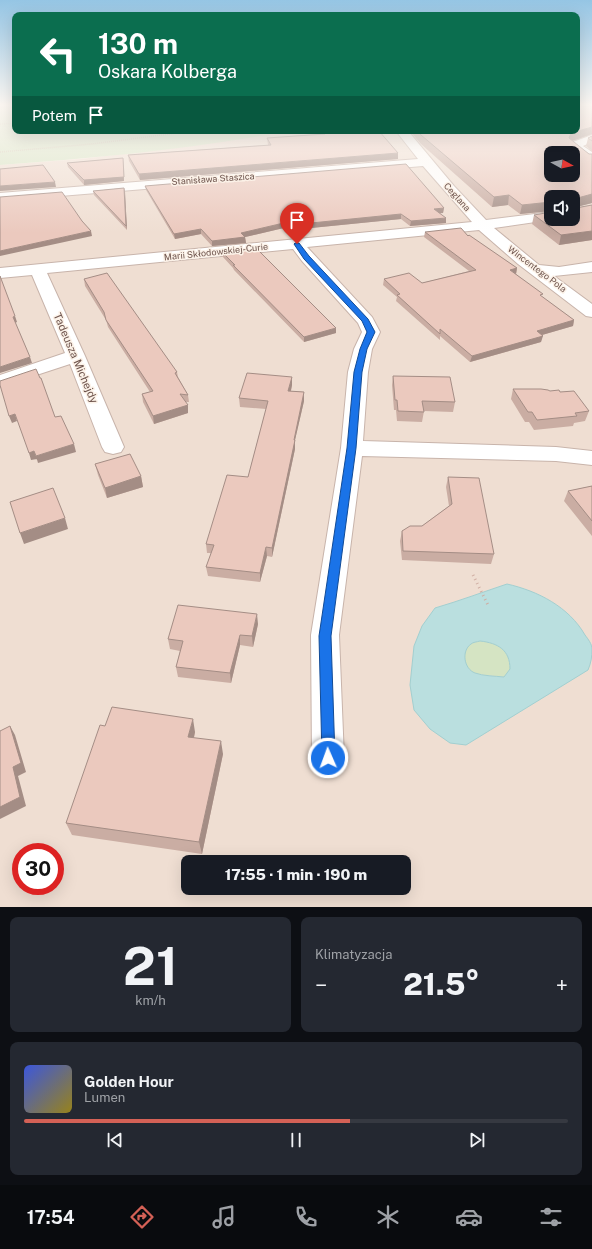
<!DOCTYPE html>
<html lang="pl">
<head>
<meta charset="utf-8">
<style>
	body { margin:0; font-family:"Public Sans",sans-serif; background:#242831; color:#f1f3f6; height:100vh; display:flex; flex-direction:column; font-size:15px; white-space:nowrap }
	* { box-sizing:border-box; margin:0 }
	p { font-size:13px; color:#9ea1a6 }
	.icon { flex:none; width:22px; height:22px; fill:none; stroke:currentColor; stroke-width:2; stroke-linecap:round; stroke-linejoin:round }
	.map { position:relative; height:907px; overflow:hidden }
	.sheet { display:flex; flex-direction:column; gap:10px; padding:10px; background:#0d0f14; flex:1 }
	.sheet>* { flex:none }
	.hud { position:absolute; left:12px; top:12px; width:568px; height:122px; border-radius:8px; box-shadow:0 4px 16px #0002; background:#0b6e4f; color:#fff; overflow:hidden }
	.needle { width:26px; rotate:98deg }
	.controls { position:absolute; left:544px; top:146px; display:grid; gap:8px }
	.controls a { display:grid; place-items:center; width:36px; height:36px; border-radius:8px; background:#171b24; box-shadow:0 4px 16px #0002; font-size:20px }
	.speed { position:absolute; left:12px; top:843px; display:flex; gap:8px; font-size:20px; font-weight:700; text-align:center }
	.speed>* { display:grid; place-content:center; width:52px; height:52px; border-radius:50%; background:#171b24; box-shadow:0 4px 16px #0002; line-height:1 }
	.speed .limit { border:6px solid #d22; background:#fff; color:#111 }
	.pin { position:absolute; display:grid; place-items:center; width:34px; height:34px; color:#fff; margin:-41px -17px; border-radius:50% 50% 50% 0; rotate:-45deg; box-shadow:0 0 4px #0007 }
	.pin .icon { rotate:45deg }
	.me { position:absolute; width:44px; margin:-22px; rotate:358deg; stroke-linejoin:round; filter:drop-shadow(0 0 3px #0008) }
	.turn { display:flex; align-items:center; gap:14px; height:84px; padding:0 20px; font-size:18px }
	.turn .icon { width:52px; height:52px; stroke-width:2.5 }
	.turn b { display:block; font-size:28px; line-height:34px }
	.then { display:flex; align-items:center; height:38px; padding:0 20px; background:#0003; gap:8px; font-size:15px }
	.big { font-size:30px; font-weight:800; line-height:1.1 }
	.sheet .card { flex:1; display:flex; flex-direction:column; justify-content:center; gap:6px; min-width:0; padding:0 14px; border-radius:8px; background:#242831 }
	.sheet .dial { align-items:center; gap:0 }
	.dial b { font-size:52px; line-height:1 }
	.song { display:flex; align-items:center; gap:12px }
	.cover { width:48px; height:48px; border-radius:6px; background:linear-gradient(135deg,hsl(230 70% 55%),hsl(50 70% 35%)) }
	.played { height:4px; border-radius:2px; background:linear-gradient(90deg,#d46156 60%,#363941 60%) }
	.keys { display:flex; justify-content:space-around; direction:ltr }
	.heat { display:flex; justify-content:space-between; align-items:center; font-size:22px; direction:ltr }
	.sheet .tiles { flex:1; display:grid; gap:10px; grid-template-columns:1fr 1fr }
	.card:last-child { grid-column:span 2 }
	.trip { position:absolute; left:181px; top:855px; width:230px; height:40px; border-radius:8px; background:#171b24; box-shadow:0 4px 16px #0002; font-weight:800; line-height:40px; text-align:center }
	.tabs { display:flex; height:64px; justify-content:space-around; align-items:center; background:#090b0e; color:#9ea1a6 }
	.tabs .icon { width:28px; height:28px }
	.tabs .selected { color:#d46156 }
	.tabs b { font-size:18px; color:#f1f3f6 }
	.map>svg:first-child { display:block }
	.residential { fill:#efded2; fill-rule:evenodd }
	.green { fill:#d5e4c3 }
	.water { fill:#badfdf; stroke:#a2cfd0; fill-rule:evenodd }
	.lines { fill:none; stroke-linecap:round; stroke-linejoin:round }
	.minor-casing { stroke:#c8b4ab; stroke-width:2 }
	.path-far1 { stroke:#cfada2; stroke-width:1.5; stroke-dasharray:0.5 1.5; stroke-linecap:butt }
	.path { stroke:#cfada2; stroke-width:3; stroke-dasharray:1 3.5; stroke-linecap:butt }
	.minor { fill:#fff; fill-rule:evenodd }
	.wall { fill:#caada3 }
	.shaded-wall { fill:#a48d85 }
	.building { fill:#ebc9be; stroke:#a48d85; fill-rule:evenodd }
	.route { fill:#1a73e8; stroke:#114b97 }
	.labels { text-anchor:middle; stroke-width:3; stroke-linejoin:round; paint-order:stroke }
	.far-street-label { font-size:9px; fill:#6d534c; stroke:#fcf2e8 }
	.street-label { font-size:11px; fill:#6d534c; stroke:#fcf2e8 }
</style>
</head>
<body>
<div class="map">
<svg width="592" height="907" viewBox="0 0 592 907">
	<rect width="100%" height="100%" fill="#f9ede3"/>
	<path class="residential" d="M592 106V907H0V165L82 159 185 146 278 131H577ZM551 153H573V175H551ZM551 197H573V219H551ZM21 852H55V886H21ZM188 862H404V888H188Z"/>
	<path class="green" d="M0 106H15V131H288C193 149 96 158 0 165Z
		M480 641C498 643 510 650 510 669L504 677C495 675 483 676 475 673 463 669 461 651 471 644 473 642 477 642 480 641Z"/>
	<path class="water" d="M507 584C538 591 569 607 585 635 588 639 592 644 592 649 592 657 591 663 588 670L466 745 450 743 430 729 414 710 410 685 414 646 422 626 435 608C459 601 483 592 507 584ZM480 641C498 643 510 650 510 669L504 677C495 676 483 676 475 673 464 669 461 651 471 644 473 642 477 642 480 641Z"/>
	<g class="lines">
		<defs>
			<path id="minor" d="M396 131H408L454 186 486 220 551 212V219H556L494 228 539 265 559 267 592 262V272L554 276 592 304V317L586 316 518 264 479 230 307 247 372 317 380 332 372 349 368 372 363 441 556 447 592 451V465L556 461 362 456 339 635 344 758 339 769 328 774 317 769 312 758 311 635 341 448 348 372 354 349 362 332 358 323 302 261 293 249 47 273 85 356 124 447 121 452 113 454 105 452 102 447 70 364 0 387V375L65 353 32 275 0 278V268L472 222 423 166 0 201V193L418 159Z
				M592 135V142L583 146 592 152V162L588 161 568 145 570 143Z"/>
		</defs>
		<use href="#minor" class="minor-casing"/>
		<path class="path-far1" d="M0 107 15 106
			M0 124 15 123
			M0 152 92 144 193 131"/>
		<path class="path" d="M473 575 489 607"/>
		<use href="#minor" class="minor"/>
	</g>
	<path class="wall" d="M592 106V134L572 141 589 154H592V203L575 207 576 208 592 205V240L559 245 532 224 534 215 573 219 551 197V211L520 214 508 205 492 207 421 144 410 131H577Z
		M313 131H379L398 159 140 180 129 161 128 155 268 145 267 138 317 134Z
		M592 136V151L586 146 588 138Z
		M123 158 124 181 84 185 68 167 67 163Z
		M145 186 444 208 443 213H440L446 223 410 226 401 219 311 228 305 223 245 237 246 243 212 246 201 234 175 239 146 190Z
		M124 188 125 192 127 230 94 195 93 191Z
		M425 232 468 236 517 268 516 274 542 297 574 320 573 326 542 335 541 342 470 362 440 336V340L396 301 397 297 383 285 384 279 422 283 469 271 424 237Z
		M223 253 336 333 304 342 234 270 233 268 223 257Z
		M84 279 177 372 178 377 188 395 189 402H185L188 413 154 424 143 402 142 394 150 392 108 327 106 320 85 286Z
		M393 376 455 402 453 412 424 411 422 422 397 421 396 410H394L392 385Z
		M292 377V385L291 391 304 392V401L295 440V449L272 557 267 556 260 582 208 576 206 567 211 553H207L206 544 248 477 266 409 240 407 239 398Z
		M513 389 560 392 589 411 585 421 574 423 573 426 534 430 529 422H525L511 399Z
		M95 464 141 476 143 487 107 498 98 475Z
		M448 477 494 554 491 564 402 560 400 541 402 531 422 526 449 506 446 487Z
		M592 486V536L564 501 568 491Z
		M258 624 253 647 240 645 231 683 178 677 176 667 180 651 170 649 168 639Z
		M105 726 195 732 194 738 223 754 202 854 72 835 66 823Z"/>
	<path class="shaded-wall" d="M592 127V134L569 142V138L571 133Z
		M398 153V159L140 180 139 174Z
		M123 158 124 181 84 185V180Z
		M55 182 56 187 0 191V186Z
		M124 188 125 192 127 230 126 226Z
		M592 194V203L573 208 574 199Z
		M509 195 508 205 492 207 494 197Z
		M551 202V211L520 214 522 205Z
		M444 208 443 213 433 214 434 209Z
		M401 214V219L311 228V223Z
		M305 218V223L241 238V233Z
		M446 218V223L410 226 411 221Z
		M201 229V234L175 239 174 234Z
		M91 231 92 236 0 256V251Z
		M592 231V240L559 245 561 235Z
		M245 237 246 243 212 246V241Z
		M517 268 516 274 510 270Z
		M15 316 17 322 15 323 13 317Z
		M574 320 573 326 535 337 537 331Z
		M336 328V333L304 342V337Z
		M543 336 541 342 470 362 472 356Z
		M30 357 32 363 0 373V367Z
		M292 377V385L289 399 288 391Z
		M304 392V401L295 440V449L272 557V548Z
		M188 405V413L154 424 153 416Z
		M15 414 17 421 12 423 9 416Z
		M74 444 76 452 38 463 36 456Z
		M34 451 37 459 31 460 29 453Z
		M141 476 143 487 107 498 105 488Z
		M65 518 68 529 24 544 20 533Z
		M266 547 267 556 260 582V573Z
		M257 614 258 624 253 647 252 636Z
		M240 635V645L231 683 230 673Z
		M193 719 195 732 191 750 188 737Z
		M10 726 15 735 26 772 18 776 26 806 0 819V807L13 767Z
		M221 741 223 754 202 854 199 842Z"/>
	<path class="building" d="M577 106H592V127L571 133 569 138 589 154H592V194L574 199V207L576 208 592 205V231L561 235 534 215 551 212V219H573V197H551V202L522 205 509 195 494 197 421 135 418 131H577ZM551 153H573V175H551Z
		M321 131H379L398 153 139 174 128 155 271 145 267 138 325 134Z
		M592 136V141L588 138Z
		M123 158 124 177 84 180 67 163Z
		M406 164 444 208 434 209 446 218 411 221 401 214 311 223 305 218 241 233 245 237 212 241 201 229 174 234 145 186Z
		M43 165 55 182 0 186V169Z
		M124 188 126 226 93 191Z
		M62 192 82 221 91 231 0 251V197Z
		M461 228 468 236 469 235 517 268 510 270 543 294 540 295 574 320 537 331 543 336 472 356 440 329V334L397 295 400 294 384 279 409 273 422 283 476 270 425 232Z
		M257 249 336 328 304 337 233 265H235L223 253Z
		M107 273 177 372 175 373 188 395 180 394 188 405 153 416 142 394 153 391 106 320 104 312 84 279Z
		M0 276 15 316 13 317 30 357 0 367Z
		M36 369 40 378H41L55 417 61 416 74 444 36 456 34 451 29 453 15 414 9 416 0 385V381Z
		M247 373 292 377 288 391 304 392 294 440H295L272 548 266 547 260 573 206 567 214 545 206 544 227 475 248 477 268 401 239 398Z
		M393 376 450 377 455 402 422 401 424 412 398 411 397 400H395Z
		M513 389H541L548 390 550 391 559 390 560 392 574 391 589 411 575 413 577 416 537 420 532 412H528Z
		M130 454 141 476 105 488 95 464Z
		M448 477 479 478 494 554 403 551 402 531 410 526H422L452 504Z
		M592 486V521L568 491Z
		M53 488 65 518 20 533 10 502Z
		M178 605 257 614 252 636 240 635 230 673 176 667 183 641 168 639Z
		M112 707 193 719 188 737 221 741 199 842 66 823 100 725 105 726Z
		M10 726 21 763 13 767 20 797 0 807V731Z"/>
	<linearGradient id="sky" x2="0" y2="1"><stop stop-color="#95c5e4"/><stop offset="0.45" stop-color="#fcf7f2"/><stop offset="1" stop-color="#fcf7f2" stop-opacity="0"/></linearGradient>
	<rect width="592" height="233" fill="url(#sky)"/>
	<path class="route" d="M295 243H299L309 256 368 319 375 332 367 349 362 372 356 448 331 636 335 758 333 763 328 765 324 763 322 758 319 636 347 448 354 372 360 349 367 332 362 321 304 259 294 244Z"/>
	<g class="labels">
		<g class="far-street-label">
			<text transform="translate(213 179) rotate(-4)" y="3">Stanisława Staszica</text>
			<text transform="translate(457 197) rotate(48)" y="3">Ceglana</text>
			<text transform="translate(216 252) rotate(-6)" y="3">Marii Skłodowskiej-Curie</text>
			<text transform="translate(537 269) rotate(37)" y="3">Wincentego Pola</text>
		</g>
		<g class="street-label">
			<text transform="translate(76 358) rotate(67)" y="4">Tadeusza Michejdy</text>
		</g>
	</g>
</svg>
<div class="controls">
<a><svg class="needle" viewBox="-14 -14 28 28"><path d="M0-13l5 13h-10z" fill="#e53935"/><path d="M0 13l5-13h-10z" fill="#9ea1a6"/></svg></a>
<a><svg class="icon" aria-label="sound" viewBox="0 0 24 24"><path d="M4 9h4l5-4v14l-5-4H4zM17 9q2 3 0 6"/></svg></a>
</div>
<div class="speed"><div class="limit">30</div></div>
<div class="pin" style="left:297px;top:244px;background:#d93025"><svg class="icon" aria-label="arrive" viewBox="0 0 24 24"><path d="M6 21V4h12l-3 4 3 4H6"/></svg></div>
<svg class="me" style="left:328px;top:758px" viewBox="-20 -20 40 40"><circle r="17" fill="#1a73e8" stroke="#fff" stroke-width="3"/><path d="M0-11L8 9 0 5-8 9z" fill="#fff"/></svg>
<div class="trip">17:55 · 1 min · 190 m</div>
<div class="hud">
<div class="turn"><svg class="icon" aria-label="left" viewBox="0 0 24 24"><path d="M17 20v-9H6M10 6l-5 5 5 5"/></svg><div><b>130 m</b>Oskara Kolberga</div></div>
<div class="then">Potem<svg class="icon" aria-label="arrive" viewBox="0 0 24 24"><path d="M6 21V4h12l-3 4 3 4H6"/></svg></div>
</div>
</div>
<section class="sheet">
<div class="tiles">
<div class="card dial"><b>21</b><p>km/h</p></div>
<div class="card"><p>Klimatyzacja</p>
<div class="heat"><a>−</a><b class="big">21.5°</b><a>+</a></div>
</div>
<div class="card">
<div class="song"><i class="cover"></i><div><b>Golden Hour</b><p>Lumen</p></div></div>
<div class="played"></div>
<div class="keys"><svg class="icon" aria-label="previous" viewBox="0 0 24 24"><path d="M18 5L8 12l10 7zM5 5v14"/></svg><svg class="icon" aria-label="pause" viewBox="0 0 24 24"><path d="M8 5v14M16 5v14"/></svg><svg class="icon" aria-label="next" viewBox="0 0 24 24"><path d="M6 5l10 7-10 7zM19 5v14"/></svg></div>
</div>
</div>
</section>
<nav class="tabs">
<b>17:54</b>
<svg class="icon selected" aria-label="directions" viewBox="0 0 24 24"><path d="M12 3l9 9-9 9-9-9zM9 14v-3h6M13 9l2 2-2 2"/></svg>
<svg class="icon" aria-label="music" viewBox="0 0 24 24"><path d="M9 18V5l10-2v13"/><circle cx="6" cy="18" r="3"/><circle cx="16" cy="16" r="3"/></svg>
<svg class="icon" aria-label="phone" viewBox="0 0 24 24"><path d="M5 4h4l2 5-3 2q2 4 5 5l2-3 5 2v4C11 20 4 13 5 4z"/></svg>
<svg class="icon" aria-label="climate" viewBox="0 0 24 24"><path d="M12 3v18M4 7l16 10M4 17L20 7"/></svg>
<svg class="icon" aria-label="car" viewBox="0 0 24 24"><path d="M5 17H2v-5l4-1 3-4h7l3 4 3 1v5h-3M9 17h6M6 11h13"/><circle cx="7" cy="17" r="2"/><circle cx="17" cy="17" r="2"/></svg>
<svg class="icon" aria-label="filters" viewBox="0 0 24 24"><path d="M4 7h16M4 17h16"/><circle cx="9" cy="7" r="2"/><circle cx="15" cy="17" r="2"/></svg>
</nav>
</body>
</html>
